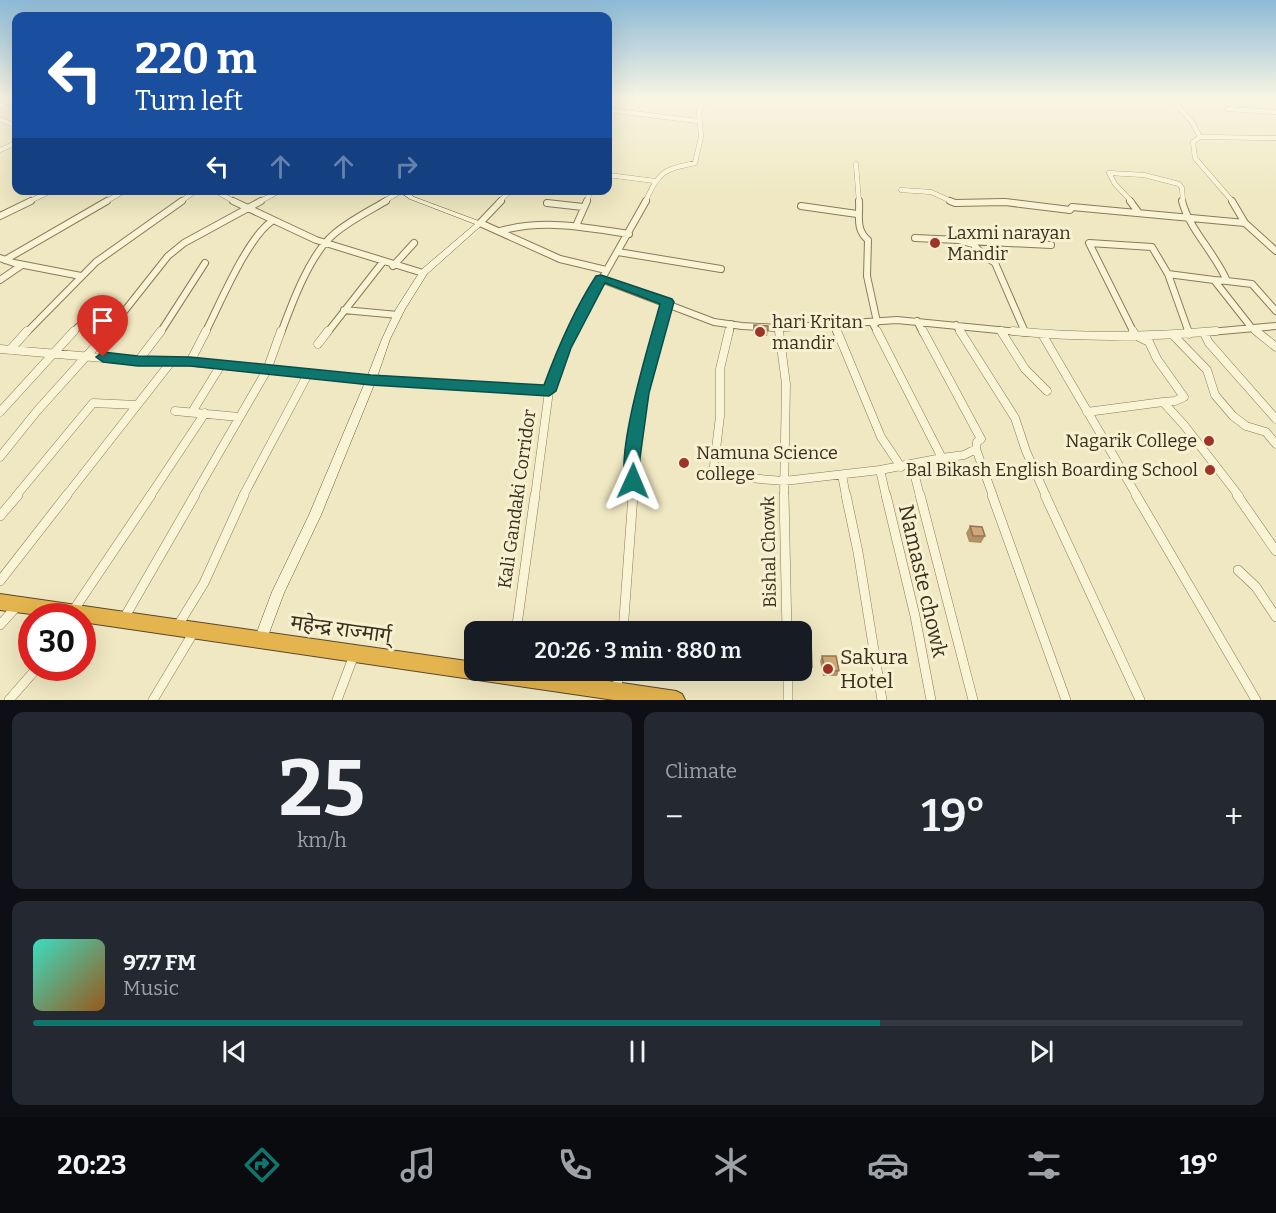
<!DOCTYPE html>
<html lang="en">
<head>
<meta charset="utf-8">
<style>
	body { margin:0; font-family:Bitter,"Noto Sans Devanagari",serif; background:#242831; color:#f1f3f6; height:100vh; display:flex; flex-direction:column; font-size:22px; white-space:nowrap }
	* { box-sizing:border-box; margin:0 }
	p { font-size:20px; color:#9ea1a6 }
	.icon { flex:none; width:33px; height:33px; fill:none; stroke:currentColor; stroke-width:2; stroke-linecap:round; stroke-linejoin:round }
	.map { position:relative; height:700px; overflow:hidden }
	.drawer { display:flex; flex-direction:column; gap:12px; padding:12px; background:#0d0f14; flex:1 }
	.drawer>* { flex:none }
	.banner { position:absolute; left:12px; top:12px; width:600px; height:183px; border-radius:12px; box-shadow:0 6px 24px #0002; background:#1a4fa0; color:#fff; overflow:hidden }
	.speed { position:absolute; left:18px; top:603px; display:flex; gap:12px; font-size:30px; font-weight:700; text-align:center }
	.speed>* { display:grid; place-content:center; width:78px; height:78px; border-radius:50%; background:#171b24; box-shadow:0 6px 24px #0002; line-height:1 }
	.speed .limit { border:9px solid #d22; background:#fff; color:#111 }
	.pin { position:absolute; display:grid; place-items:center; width:51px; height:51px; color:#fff; margin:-62px -26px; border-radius:50% 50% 50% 0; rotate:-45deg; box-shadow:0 0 6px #0007 }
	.pin .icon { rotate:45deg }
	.me { position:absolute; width:66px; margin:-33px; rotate:1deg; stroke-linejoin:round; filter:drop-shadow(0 0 4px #0008) }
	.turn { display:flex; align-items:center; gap:21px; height:126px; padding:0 24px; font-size:27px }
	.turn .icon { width:78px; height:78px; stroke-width:2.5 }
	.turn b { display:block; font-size:42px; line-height:51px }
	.lanes { display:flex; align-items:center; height:57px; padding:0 24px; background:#0003; justify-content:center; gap:30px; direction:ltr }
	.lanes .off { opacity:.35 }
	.big { font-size:45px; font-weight:600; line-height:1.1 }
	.drawer .card { flex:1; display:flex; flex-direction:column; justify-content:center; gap:9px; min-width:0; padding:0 21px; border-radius:12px; background:#242831 }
	.drawer .dial { align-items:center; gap:0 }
	.dial b { font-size:78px; line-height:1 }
	.song { display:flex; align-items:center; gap:18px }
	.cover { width:72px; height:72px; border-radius:9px; background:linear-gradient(135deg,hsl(170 70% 55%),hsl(30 70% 35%)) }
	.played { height:6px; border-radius:3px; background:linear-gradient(90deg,#0f766e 70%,#363941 70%) }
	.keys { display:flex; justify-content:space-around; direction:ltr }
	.heat { display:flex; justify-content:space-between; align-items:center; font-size:33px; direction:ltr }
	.drawer .tiles { flex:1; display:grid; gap:12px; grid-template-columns:1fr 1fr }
	.card:last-child { grid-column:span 2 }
	.trip { position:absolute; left:464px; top:621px; width:348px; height:60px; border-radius:12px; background:#171b24; box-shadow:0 6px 24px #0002; font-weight:600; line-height:60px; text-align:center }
	.tabs { display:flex; height:96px; justify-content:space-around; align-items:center; background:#090b0e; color:#9ea1a6 }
	.tabs .icon { width:42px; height:42px }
	.tabs .on { color:#0f766e }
	.tabs b { font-size:27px; color:#f1f3f6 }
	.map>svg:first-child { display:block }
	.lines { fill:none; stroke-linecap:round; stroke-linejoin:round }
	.street-far3-casing { stroke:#8b7a58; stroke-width:5 }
	.street-far2-casing { stroke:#8b7a58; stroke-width:8 }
	.street-far1-casing { stroke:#8b7a58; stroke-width:9 }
	.street-casing { stroke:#8b7a58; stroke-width:10 }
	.secondary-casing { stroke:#6d5b3b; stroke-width:1 }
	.highway-casing { stroke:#58472d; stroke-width:2 }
	.street-far3 { stroke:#faf4d6; stroke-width:4.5 }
	.street-far2 { stroke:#faf4d6; stroke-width:6 }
	.street-far1 { stroke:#faf4d6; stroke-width:8 }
	.street { stroke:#faf4d6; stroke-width:9 }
	.secondary { fill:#faf4d6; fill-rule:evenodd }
	.highway { fill:#e4b54e; fill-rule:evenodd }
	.wall { fill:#b39065 }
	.building { fill:#d0a776; stroke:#927553; stroke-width:1.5 }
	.route { fill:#0f766e; stroke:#0a4d48; stroke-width:1.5 }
	.poi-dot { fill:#9d3425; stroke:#f7f1d2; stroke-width:2 }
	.labels { text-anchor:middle; stroke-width:6; stroke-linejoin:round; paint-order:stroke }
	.poi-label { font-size:18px; fill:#3a2f1d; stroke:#f7f1d2; text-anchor:start }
	.street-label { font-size:18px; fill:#3a2f1d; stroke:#f7f1d2 }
	.near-street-label { font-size:21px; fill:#3a2f1d; stroke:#f7f1d2 }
	.near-poi-label { font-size:21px; fill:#3a2f1d; stroke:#f7f1d2; text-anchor:start }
</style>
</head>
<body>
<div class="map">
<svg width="1276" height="700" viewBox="0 0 1276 700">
	<rect width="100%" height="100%" fill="#f0e8c2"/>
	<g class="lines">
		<defs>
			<path id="street-far3" d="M1170 97 1192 122 1200 137 1193 142 1195 158 1233 202
				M0 106 16 98
				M1227 109 1276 112
				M608 110 698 121
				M0 119 16 126
				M1200 137 1276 138
				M0 150 16 143
				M856 164 859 202
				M608 175 655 181
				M214 190 235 202
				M901 190 931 192 953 202
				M28 202 53 190
				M105 202 126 190
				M180 202 197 190
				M259 202 281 190
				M383 202 401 191
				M499 202 511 190
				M586 202 591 191
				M645 202C660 171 662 170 695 163L701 137 699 110 706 97
				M993 202H1007
				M1132 202 1115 184 1109 173 1144 175 1179 184 1182 188 1183 202"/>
			<path id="street-far2" d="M233 201 316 240 423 273
				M501 201 480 223 560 259 606 270
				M859 201C860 216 855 229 868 240L867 276 877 322
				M950 201 955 203 1005 202 1070 210 1072 207 1245 223
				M1130 201 1139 213
				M1182 201C1189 229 1215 253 1227 281L1214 280 1251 327 1258 333
				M1232 201 1245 223 1276 251
				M547 203 583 207
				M801 206 857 214
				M0 216 31 201
				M576 226 587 201
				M500 231C543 219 585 227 629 234
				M915 238 959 240 973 244 984 256 995 263 1025 332
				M969 241 1051 245
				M618 252 721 269
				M0 258 14 263 81 276
				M5 260 107 201
				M393 266 414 243
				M1168 274 1189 333
				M601 279 714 322 742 326 778 328 897 320 1029 333
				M0 280 22 265
				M1227 281 1252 284 1276 311
				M344 310 398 315
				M917 321 923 333
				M872 322 878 333
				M834 325 837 333
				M956 325 961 333
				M778 328 779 333
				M1000 330 1002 333
				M26 333 96 262 182 201
				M72 333 103 302
				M107 333 168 256 184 243 261 201
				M160 333 205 263
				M205 333C220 304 247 238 272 221
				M281 333C292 303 310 254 334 234 349 221 369 211 386 201
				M327 333 382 263
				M571 333 646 201
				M659 333 667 302
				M729 333 731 324
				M1134 333 1089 243 1152 247 1168 274 1214 280
				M1199 333 1276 326"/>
			<path id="street-far1" d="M729 331 720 369V416L714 466 717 473 724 476 784 481 880 470 942 458 877 331
				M779 331 786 384 784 496
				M837 331 881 437 901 467
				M923 331 981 439 977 442 976 449 993 496
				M960 331 1015 418 1026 451 1046 496
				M1001 331 1025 369 1047 391
				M1013 331C1080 338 1149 337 1216 331
				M1133 331 1135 335 1149 342 1157 359 1184 397 1175 401 1163 402 1184 425 1239 496
				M1188 331 1189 334
				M1256 331 1276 347
				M1204 333 1209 343 1276 419
				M1042 334 1137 496
				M1173 335 1207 370 1215 395 1233 416 1246 426 1266 432 1276 444
				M318 344 328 331
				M0 349 138 361 190 362 371 380 549 391
				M10 350 27 331
				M138 361 161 331
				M190 362 206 331
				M175 411 239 417
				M0 412 74 331
				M192 412 221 365
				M1087 412 1163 402
				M0 457 37 411 109 331
				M942 458 964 455 976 449
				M912 465 920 496
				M880 470 886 496
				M842 475 846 496
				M16 496 93 403 137 405
				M66 496 171 362
				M150 496 205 413
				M194 496 267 370 281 331
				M243 496 308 374
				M535 496 549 391 572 331
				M633 496C632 436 643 388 659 331"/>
			<path id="street" d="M784 495 787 632
				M846 495 858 552 882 700
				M886 495 915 616 931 700
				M920 495 973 700
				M992 495 1066 700
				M1045 495 1140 700
				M1136 495 1256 700
				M1237 495 1276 551
				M0 516 18 495
				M1238 570 1256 587 1276 617
				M0 581 67 495
				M73 611 151 495
				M123 620 195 495
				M0 625 18 605
				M177 627 204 583 244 495
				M516 632 535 495
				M623 632 633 495
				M788 670V700
				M617 689 619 670
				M9 700 37 668
				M153 700 195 630
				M337 700 354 655"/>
			<path id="secondary" d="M397 190H405L414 197 484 223 427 274 405 309 390 339 376 380 321 515 284 593 265 644 260 646 255 644 254 640 272 592 309 515 366 380 382 339 396 309 421 270 475 224 410 199Z"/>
			<path id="highway" d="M0 594 474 662V670H534L676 691 682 694 685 700H614L82 622V616H46L0 610Z"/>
		</defs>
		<use href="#street-far3" class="street-far3-casing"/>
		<use href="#street-far2" class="street-far2-casing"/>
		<use href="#street-far1" class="street-far1-casing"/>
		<use href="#street" class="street-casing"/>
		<use href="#secondary" class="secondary-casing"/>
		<use href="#highway" class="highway-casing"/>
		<use href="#street-far3" class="street-far3"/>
		<use href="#street-far2" class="street-far2"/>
		<use href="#street-far1" class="street-far1"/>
		<use href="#street" class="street"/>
		<use href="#secondary" class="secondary"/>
		<use href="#highway" class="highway"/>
	</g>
	<path class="wall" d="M754 325 768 330 767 336 753 335Z
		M970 526 985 536 981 543 969 542 966 533Z
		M801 638 812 667 810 672 795 670H801Z
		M822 656 839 671 837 676H823L820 661Z"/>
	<path class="building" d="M754 325 768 326V330L754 329Z
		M970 526 982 527 985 536H973Z
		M801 638 811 639 812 667 801 665Z
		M822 656H836L839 671 825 670Z"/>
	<linearGradient id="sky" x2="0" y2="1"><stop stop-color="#8dbad7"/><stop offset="0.5" stop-color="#f8f5e4"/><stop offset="1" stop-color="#f8f5e4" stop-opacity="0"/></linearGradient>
	<rect width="1276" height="195" fill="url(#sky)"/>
	<path class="route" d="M601 275 672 299 674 302 649 393 640 458 641 481 639 486 633 488 627 486C613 457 651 338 660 304L605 283 571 348 556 391 549 396 371 385 190 366H138L103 362 96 357 103 352 138 356 190 357 371 375 544 385C558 347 574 310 596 276Z"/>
	<g class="poi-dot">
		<circle cx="935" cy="243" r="6"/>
		<circle cx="760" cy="332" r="6"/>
		<circle cx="1209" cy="441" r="6"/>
		<circle cx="684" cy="463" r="6"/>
		<circle cx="1210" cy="470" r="6"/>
		<circle cx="828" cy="669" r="6"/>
	</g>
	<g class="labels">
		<g class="poi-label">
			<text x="947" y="239">Laxmi narayan<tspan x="947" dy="21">Mandir</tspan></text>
			<text x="772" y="328">hari Kritan<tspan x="772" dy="21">mandir</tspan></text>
			<text x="1197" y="447" text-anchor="end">Nagarik College</text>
			<text x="696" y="459">Namuna Science<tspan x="696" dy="21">college</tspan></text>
			<text x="1198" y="476" text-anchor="end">Bal Bikash English Boarding School</text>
		</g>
		<g class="street-label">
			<text transform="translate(517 499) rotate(-82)" y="6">Kali Gandaki Corridor</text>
			<text transform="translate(769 552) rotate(-91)" y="6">Bishal Chowk</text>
		</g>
		<g class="near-street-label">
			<text transform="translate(923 581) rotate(77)" y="7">Namaste chowk</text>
			<text transform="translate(341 629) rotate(8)" y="7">महेन्द्र राज्मार्ग्</text>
		</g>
		<g class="near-poi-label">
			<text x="840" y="664">Sakura<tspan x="840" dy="24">Hotel</tspan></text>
		</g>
	</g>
</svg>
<div class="speed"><div class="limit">30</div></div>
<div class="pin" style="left:103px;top:357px;background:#d93025"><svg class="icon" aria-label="arrive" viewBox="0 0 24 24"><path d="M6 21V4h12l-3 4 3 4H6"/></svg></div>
<svg class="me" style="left:633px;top:481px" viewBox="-20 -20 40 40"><path d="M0-17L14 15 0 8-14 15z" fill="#0f766e" stroke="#fff" stroke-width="4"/></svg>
<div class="trip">20:26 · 3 min · 880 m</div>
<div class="banner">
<div class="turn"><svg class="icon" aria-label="left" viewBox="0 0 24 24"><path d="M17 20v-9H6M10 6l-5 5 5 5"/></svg><div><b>220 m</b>Turn left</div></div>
<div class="lanes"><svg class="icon" aria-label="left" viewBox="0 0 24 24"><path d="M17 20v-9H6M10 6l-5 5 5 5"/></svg><svg class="icon off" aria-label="ahead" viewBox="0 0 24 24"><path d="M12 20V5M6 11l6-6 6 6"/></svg><svg class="icon off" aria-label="ahead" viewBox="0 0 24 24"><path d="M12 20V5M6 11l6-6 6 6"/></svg><svg class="icon off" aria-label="right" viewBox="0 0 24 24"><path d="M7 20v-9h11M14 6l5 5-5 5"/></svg></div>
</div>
</div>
<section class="drawer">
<div class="tiles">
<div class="card dial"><b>25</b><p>km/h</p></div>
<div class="card"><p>Climate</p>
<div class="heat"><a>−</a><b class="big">19°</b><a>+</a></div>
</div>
<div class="card">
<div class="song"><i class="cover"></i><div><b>97.7 FM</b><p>Music</p></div></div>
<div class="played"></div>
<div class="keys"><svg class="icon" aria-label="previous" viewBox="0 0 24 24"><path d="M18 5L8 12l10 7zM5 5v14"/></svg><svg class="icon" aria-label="pause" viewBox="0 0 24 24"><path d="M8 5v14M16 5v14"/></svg><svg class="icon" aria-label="next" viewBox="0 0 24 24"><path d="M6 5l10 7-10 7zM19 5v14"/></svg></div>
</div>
</div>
</section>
<nav class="tabs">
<b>20:23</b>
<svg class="icon on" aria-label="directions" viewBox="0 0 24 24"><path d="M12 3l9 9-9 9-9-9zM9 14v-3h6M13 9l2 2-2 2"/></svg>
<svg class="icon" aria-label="music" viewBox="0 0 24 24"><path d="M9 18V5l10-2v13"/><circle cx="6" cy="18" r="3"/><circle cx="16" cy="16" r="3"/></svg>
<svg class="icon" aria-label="phone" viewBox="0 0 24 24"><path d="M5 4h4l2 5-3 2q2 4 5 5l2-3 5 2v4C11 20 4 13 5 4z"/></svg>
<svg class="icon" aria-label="climate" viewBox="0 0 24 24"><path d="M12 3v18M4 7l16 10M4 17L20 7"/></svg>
<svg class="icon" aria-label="car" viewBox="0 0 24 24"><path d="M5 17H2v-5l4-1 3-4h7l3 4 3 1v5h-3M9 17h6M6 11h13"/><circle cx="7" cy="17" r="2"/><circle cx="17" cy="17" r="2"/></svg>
<svg class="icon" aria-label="filters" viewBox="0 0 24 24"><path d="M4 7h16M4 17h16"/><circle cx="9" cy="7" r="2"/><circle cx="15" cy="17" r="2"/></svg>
<b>19°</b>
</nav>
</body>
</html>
